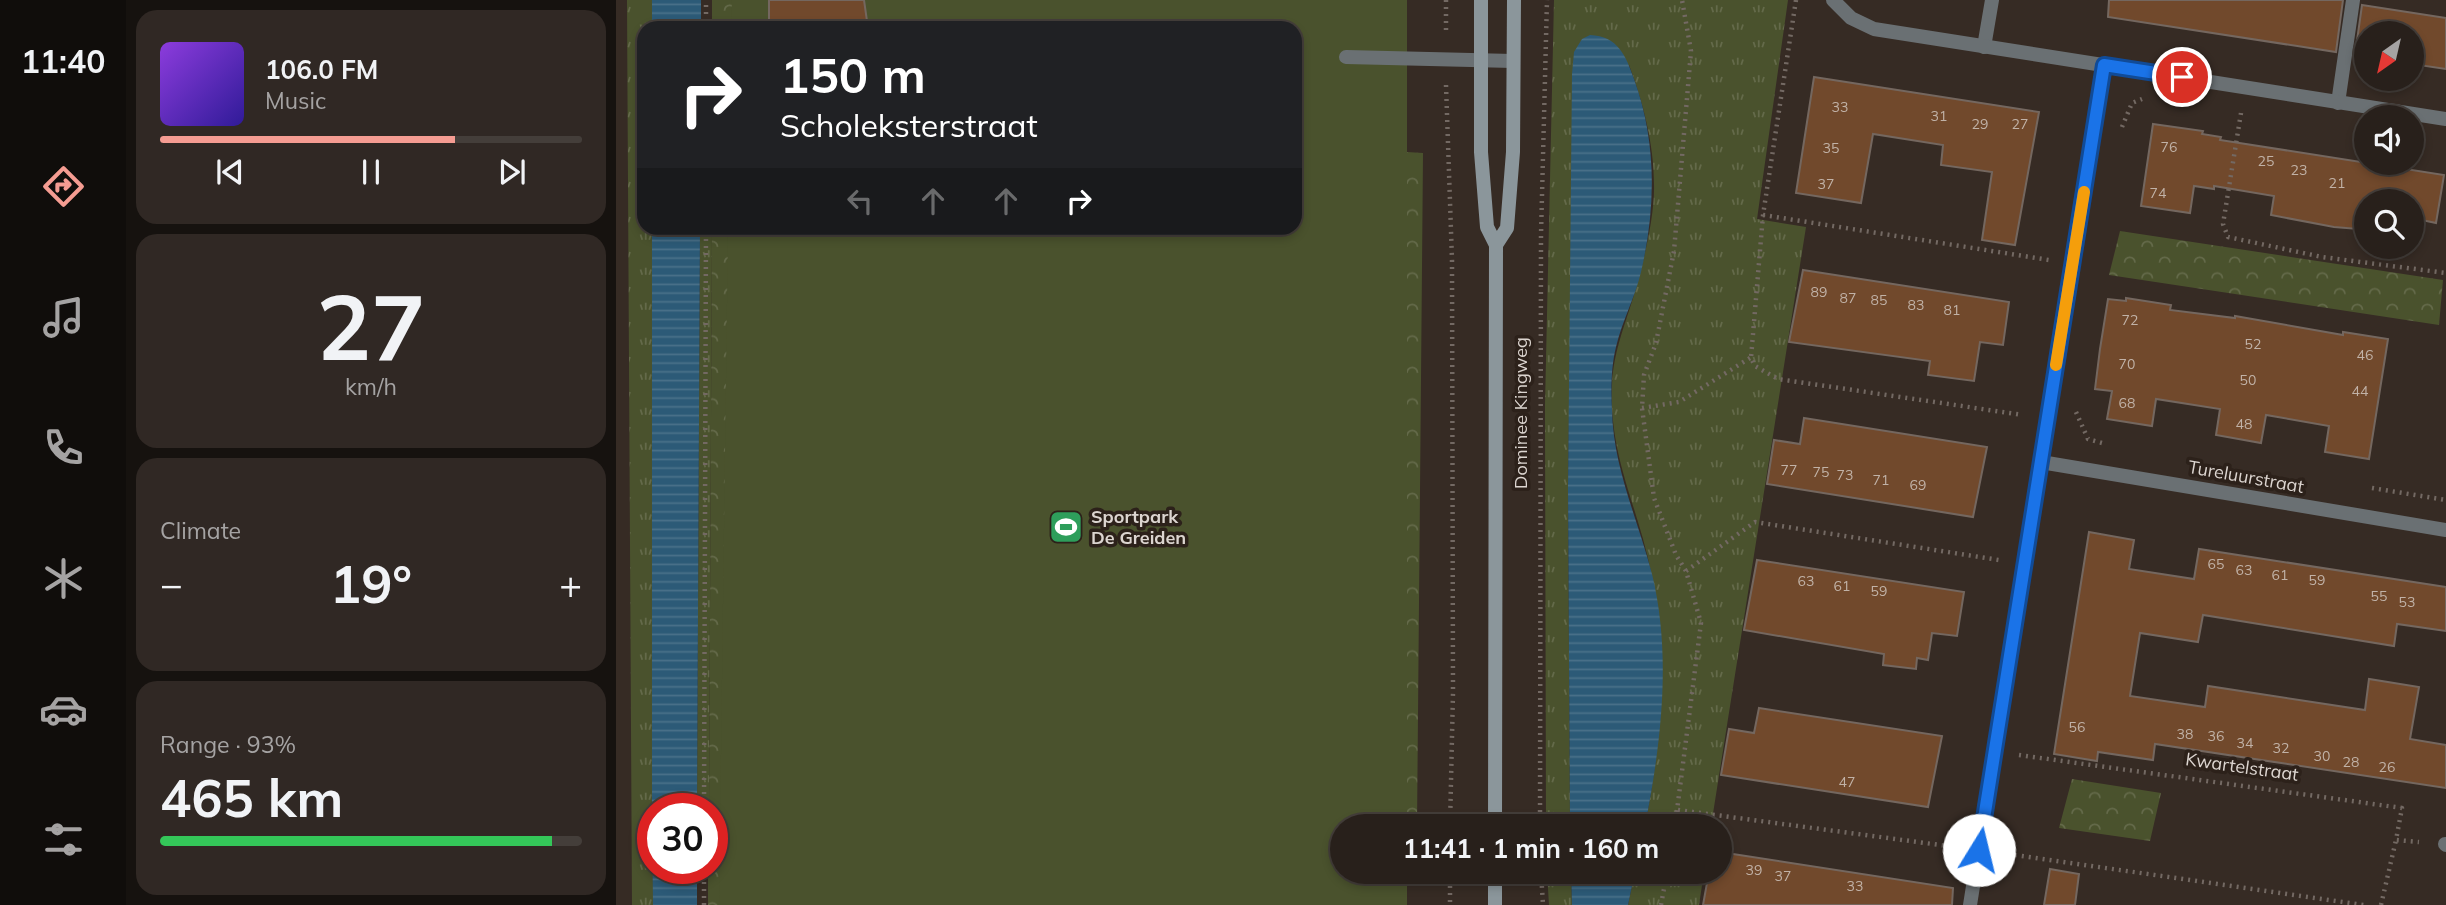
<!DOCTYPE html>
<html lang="en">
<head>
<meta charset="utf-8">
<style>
	body { margin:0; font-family:Mulish,sans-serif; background:#302824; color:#f1f3f6; height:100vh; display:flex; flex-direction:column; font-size:26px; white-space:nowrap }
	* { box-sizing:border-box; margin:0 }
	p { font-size:23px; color:#a5a3a3 }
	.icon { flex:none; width:38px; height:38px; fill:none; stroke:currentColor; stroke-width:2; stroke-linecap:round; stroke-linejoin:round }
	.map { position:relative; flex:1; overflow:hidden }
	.side { display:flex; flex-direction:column; gap:10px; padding:10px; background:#16120f; width:490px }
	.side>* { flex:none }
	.guide { position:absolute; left:21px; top:21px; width:665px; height:214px; border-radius:21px; box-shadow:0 4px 10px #0003,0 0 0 2px #443e3a; background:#202124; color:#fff; overflow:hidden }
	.needle { width:46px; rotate:214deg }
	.tools { position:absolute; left:1738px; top:21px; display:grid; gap:14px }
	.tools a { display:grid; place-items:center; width:70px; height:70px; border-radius:50%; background:#28201b; box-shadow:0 4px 10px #0003,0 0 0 2px #443e3a; font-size:35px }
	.speed { position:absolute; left:21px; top:793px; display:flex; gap:14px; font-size:35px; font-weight:700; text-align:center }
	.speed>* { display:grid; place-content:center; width:91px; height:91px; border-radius:50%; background:#28201b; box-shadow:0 4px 10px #0003,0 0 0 2px #443e3a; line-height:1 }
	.speed .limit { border:10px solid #d22; background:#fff; color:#111 }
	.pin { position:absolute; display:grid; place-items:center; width:60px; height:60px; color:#fff; margin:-30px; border:4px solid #fff; border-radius:50%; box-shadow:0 2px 7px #0007 }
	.me { position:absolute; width:77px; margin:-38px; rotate:9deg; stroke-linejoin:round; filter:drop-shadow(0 0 5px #0008) }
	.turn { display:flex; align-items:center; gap:24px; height:147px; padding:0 28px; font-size:32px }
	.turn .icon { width:91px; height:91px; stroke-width:2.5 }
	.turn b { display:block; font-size:49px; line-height:60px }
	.lanes { display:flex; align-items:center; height:66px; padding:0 28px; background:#0003; justify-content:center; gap:35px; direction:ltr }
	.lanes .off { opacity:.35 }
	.big { font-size:52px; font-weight:700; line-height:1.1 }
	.side .widget { flex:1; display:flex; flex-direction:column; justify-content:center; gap:10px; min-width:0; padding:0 24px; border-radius:21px; background:#302824 }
	.side .dial { align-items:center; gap:0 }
	.dial b { font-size:91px; line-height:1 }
	.song { display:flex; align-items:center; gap:21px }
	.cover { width:84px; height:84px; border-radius:10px; background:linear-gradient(135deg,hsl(270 70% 55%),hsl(250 70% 35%)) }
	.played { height:7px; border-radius:4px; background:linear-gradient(90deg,#f59c92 70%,#443e3a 70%) }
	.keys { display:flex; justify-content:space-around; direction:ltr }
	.heat { display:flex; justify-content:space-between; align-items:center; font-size:38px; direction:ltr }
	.charge { height:10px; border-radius:5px; background:linear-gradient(90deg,#34c759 93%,#443e3a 0) }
	.trip { position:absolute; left:714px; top:814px; width:402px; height:70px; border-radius:35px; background:#28201b; box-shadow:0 4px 10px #0003,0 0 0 2px #443e3a; font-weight:700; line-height:70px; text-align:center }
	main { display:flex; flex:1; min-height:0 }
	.dock { display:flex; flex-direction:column; width:126px; justify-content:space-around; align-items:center; background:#100d0b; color:#a5a3a3 }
	.dock .icon { width:49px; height:49px }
	.dock .selected { color:#f59c92 }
	.dock b { font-size:32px; color:#f1f3f6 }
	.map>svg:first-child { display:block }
	.grass { fill:url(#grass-tufts) }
	.forest { fill:url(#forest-crowns) }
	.pitch { fill:#4a522d }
	.water { fill:url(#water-rules) }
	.building { fill:#71492c; stroke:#74675f; stroke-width:2 }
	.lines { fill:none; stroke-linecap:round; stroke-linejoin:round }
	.path { stroke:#736963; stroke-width:4.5; stroke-dasharray:2 5; stroke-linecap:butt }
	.lane { stroke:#6a7073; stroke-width:14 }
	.street { stroke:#6a7073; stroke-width:14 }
	.secondary { stroke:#8b969b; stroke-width:14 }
	.route-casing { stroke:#114b97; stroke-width:18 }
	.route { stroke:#1a73e8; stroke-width:12 }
	.slow { stroke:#f59e0b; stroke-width:12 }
	.labels { text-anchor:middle; stroke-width:7; stroke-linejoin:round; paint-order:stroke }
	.number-label { font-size:14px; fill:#c1b2a7 }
	.street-label { font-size:18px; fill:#dcd5d0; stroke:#2c211a }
	.poi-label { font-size:18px; font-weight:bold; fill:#dcd5d0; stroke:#2c211a; text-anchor:start }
</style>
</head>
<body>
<main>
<nav class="dock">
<b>11:40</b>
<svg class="icon selected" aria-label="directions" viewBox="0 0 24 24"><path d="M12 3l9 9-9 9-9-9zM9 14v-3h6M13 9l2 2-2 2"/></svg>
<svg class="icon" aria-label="music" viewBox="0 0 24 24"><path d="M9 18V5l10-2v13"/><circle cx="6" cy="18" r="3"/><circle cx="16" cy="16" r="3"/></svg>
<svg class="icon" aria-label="phone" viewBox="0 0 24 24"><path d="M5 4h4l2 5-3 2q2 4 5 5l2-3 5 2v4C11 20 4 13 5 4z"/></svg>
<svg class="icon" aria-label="climate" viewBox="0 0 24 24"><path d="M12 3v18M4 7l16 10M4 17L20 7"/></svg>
<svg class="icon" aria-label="car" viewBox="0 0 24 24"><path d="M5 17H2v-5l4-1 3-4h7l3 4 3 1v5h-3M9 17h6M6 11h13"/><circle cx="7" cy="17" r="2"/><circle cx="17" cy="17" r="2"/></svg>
<svg class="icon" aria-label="filters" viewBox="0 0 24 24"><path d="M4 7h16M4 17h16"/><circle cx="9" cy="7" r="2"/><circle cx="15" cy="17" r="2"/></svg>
</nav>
<section class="side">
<div class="widget">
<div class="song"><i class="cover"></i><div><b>106.0 FM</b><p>Music</p></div></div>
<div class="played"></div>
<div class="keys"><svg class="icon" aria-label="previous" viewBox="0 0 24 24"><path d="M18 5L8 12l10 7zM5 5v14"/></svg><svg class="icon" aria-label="pause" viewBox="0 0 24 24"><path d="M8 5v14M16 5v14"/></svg><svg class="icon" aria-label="next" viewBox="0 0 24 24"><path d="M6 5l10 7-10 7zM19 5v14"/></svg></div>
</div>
<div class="widget dial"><b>27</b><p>km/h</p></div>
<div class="widget"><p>Climate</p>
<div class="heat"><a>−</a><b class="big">19°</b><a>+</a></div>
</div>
<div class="widget"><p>Range · 93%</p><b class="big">465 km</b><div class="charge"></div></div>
</section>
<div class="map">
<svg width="1830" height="905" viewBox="0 0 1830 905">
	<defs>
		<pattern id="grass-tufts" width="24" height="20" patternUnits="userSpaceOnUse" patternTransform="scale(1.75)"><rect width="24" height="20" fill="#4a522d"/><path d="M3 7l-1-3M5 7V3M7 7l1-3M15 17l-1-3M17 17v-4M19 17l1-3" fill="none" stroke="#646a4a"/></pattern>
		<pattern id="forest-crowns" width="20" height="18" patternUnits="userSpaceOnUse" patternTransform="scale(1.75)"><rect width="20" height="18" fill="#4a522d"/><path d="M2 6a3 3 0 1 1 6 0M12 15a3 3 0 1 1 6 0" fill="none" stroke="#646a4a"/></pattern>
		<pattern id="water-rules" width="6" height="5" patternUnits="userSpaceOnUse" patternTransform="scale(1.75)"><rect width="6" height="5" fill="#2c5a77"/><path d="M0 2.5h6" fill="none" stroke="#4a7189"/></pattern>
	</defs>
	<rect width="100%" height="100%" fill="#362b24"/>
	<path class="grass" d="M11 0H36V28H28V228H36L37 905H16Z
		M938 0H1172L1141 219 1190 227 1095 826H1029C1045 743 1053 656 1035 572 1022 506 993 457 996 386 997 349 1012 319 1021 284 1029 256 1039 213 1038 184 1038 144 1027 102 1013 65L958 52 952 488 954 826H930L929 405Z
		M84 228H96L93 808H81Z
		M931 872H955L956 905H933Z
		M1019 872H1088L1083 905H1012Z"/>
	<path class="forest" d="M96 0H139V28H96Z
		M758 150 807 153 801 826H754Z
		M96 228H138L132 905H92V868H96V808H93Z
		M1504 231 1827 280 1823 325 1493 275Z
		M1456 779 1545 793 1534 841 1443 828Z"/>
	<path class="pitch" d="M116 0H791V826H726V872H791V905H103L112 228H679V28H115Z"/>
	<path class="water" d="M36 0H85V28H36Z
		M974 35C1002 36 1010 56 1018 79 1041 142 1040 208 1025 272 1019 298 1006 321 1000 347 995 367 995 390 996 410 997 467 1022 520 1036 574 1056 656 1045 744 1029 826H954L952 488 956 74 958 52 966 39Z
		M36 228H84L81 808H37V868H81V905H37L36 824Z
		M955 872H1019L1012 905H956Z"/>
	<path class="building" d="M153 0H248L252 28H153Z
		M1493 0H1727L1720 52 1492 17Z
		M1746 5 1830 18V69L1796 64V33H1750V57L1739 55Z
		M1198 77 1423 112 1399 245 1366 240 1376 172 1325 165 1327 145 1257 134 1245 203 1180 193Z
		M1537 124 1587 131 1586 134 1605 137 1604 140 1828 175 1820 223 1796 218V201H1750V211L1745 210 1742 229 1718 227 1655 215 1658 196 1598 186V189L1578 186 1574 213 1525 206Z
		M1187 270 1393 302 1387 345 1364 342 1358 381 1312 375 1314 361 1173 342Z
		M1510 298 1555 305 1554 310 1619 318V316L1727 335V332L1772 339 1753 459 1709 452 1713 426 1650 415 1645 443 1600 435 1604 409 1540 399 1536 426 1491 419 1496 391 1479 389 1484 349 1492 299 1510 301Z
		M1188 418 1371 447 1357 517 1151 484 1158 440 1184 444Z
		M1473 532 1518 540 1513 569 1578 579 1583 549 1830 587V631L1781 624 1778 646 1587 615 1582 642 1524 633 1514 696 1589 707 1592 686 1749 710 1753 679 1803 687 1794 739 1830 745V788L1539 744 1537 760 1482 752 1481 761 1438 754Z
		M1141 560 1348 592 1341 636 1316 633 1312 660 1301 658 1300 669 1267 665 1268 654 1128 630Z
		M1143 708 1326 736 1312 807 1105 775 1113 729 1138 733Z
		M1104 852 1337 888 1336 905H1087L1093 872H1104Z
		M1434 869 1463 874 1459 905H1428Z"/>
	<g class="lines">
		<path class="path" d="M830 0V34
			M1180 0 1147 215 1135 358 1139 366 1162 379 1407 415
			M90 28V0
			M830 85 836 260 837 692 834 826
			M1625 113 1607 224 1612 237 1706 257 1830 273
			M1506 127 1516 103 1526 99
			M1147 215 1433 260
			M1026 408 1063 402 1134 358
			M1460 412 1472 439 1486 443
			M1756 488 1830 500
			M1070 571 1139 522 1383 560
			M1403 755 1786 808 1780 840 1803 842
			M88 808 90 228
			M1062 810 1339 847
			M924 826 925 235 931 0
			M1059 826 1085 623 1070 571 1060 555 1038 498 1026 408 1028 375 1040 343 1058 251 1075 51 1066 0
			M1385 853 1748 905
			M834 872V905
			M925 872 927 905
			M88 905V868
			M1045 905 1051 872
			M1765 905 1780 840"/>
		<path class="lane" d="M1368 47 1376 0
			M730 57 897 61
			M1722 103 1737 0"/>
		<path class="street" d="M1217 0 1235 18 1258 29 1830 119
			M1425 462 1830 530
			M1829 844 1830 845
			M1354 905 1488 65"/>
		<path class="secondary" d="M865 0V152L871 227 880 245 879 826
			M880 245 891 228 897 152 898 0
			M879 872V905"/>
	</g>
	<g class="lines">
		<defs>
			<path id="route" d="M1363 850 1488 65 1566 77"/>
		</defs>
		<use href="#route" class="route-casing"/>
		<use href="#route" class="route"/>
		<path class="slow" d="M1440 365 1468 192"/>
	</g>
	<defs>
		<symbol id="stadium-square" viewBox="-11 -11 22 22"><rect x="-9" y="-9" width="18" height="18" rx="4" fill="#2e9e5b" stroke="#2c211a"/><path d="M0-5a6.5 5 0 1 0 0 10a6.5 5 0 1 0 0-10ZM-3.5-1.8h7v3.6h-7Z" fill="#fff"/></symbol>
	</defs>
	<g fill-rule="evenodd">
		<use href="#stadium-square" x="431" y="508" width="38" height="38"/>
	</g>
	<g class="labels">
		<g class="number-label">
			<text x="1224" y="112">33</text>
			<text x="1323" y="121">31</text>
			<text x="1364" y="129">29</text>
			<text x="1404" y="129">27</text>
			<text x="1553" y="152">76</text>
			<text x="1215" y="153">35</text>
			<text x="1650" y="166">25</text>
			<text x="1683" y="175">23</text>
			<text x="1721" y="188">21</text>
			<text x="1210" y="189">37</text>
			<text x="1542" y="198">74</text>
			<text x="1203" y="297">89</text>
			<text x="1232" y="303">87</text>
			<text x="1263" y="305">85</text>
			<text x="1300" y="310">83</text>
			<text x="1336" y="315">81</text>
			<text x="1514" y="325">72</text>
			<text x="1637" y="349">52</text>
			<text x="1749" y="360">46</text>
			<text x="1511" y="369">70</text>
			<text x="1632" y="385">50</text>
			<text x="1744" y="396">44</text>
			<text x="1511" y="408">68</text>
			<text x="1628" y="429">48</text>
			<text x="1173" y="475">77</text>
			<text x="1205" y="477">75</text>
			<text x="1229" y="480">73</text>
			<text x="1265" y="485">71</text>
			<text x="1302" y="490">69</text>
			<text x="1600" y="569">65</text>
			<text x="1628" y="575">63</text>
			<text x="1664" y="580">61</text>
			<text x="1701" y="585">59</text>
			<text x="1190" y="586">63</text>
			<text x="1226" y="591">61</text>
			<text x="1263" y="596">59</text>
			<text x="1763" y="601">55</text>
			<text x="1791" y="607">53</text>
			<text x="1461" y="732">56</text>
			<text x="1569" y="739">38</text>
			<text x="1600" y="741">36</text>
			<text x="1629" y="748">34</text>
			<text x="1665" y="753">32</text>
			<text x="1706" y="761">30</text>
			<text x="1735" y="767">28</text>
			<text x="1771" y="772">26</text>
			<text x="1231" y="787">47</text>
			<text x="1138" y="875">39</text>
			<text x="1167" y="881">37</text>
			<text x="1239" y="891">33</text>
		</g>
		<g class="street-label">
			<text transform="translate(905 413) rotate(-90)" y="6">Dominee Kingweg</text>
			<text transform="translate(1630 477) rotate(10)" y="6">Tureluurstraat</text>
			<text transform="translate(1626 767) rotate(8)" y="6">Kwartelstraat</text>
		</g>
		<g class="poi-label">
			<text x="475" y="523">Sportpark<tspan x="475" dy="21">De Greiden</tspan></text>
		</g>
	</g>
</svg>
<div class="tools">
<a><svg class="needle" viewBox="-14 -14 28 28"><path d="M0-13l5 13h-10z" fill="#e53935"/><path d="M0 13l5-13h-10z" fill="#a5a3a3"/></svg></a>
<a><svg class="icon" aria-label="sound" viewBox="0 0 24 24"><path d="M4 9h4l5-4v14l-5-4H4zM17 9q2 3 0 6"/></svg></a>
<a><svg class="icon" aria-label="search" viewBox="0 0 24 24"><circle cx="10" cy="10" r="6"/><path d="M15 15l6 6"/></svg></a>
</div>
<div class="speed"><div class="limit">30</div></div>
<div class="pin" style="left:1566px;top:77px;background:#d93025"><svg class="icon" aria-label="arrive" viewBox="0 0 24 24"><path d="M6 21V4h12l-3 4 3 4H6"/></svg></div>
<svg class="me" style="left:1363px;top:850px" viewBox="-20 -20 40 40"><circle r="19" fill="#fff"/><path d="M0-13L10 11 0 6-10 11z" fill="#1a73e8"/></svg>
<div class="trip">11:41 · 1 min · 160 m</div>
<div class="guide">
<div class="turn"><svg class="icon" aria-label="right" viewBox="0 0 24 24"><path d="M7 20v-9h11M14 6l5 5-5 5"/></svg><div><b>150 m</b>Scholeksterstraat</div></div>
<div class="lanes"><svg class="icon off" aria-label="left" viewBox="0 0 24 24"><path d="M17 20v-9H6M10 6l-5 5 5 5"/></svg><svg class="icon off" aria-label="ahead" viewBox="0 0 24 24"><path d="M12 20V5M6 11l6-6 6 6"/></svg><svg class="icon off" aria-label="ahead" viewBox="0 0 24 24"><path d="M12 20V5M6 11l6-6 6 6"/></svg><svg class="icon" aria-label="right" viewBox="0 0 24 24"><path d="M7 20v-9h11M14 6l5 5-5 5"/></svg></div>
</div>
</div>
</main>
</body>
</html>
